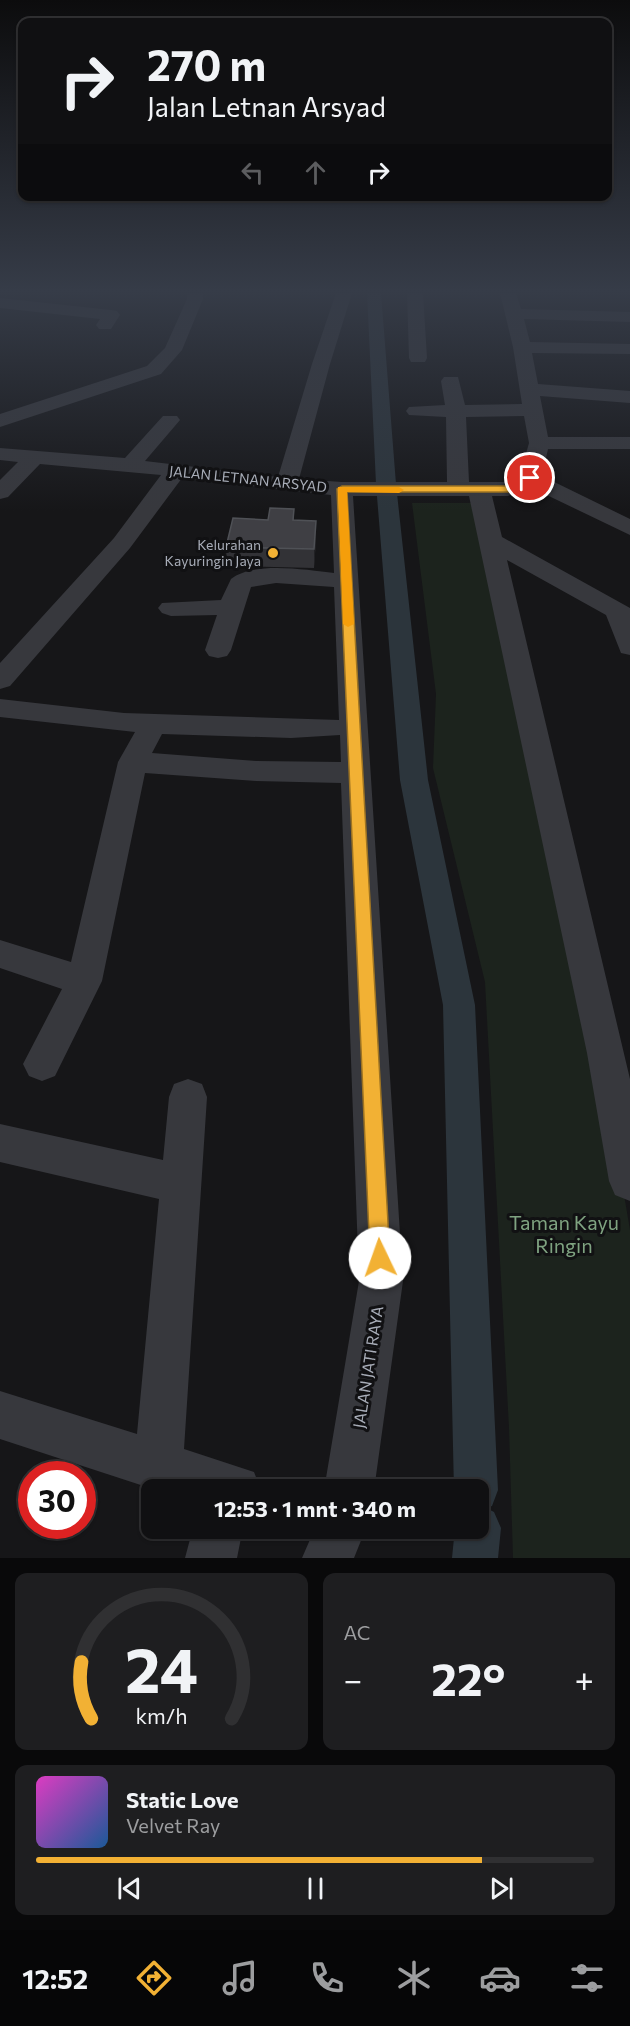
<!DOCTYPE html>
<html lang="id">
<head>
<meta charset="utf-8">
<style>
	body { margin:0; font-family:Commissioner,sans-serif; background:#1e1e20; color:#f1f3f6; height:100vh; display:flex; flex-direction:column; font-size:22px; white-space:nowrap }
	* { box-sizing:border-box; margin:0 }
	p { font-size:20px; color:#9c9d9f }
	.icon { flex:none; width:33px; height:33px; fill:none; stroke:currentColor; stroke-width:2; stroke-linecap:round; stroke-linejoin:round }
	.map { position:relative; height:1558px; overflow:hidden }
	.panel { display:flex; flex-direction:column; gap:15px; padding:15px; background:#09090a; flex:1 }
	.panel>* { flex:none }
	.banner { position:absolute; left:18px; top:18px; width:594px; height:183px; border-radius:12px; box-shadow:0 2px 4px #0004,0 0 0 2px #303032; background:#101012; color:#f1f3f6; overflow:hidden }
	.speed { position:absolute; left:18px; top:1461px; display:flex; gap:12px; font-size:30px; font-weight:700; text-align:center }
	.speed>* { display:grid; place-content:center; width:78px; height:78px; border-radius:50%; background:#101012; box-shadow:0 2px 4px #0004,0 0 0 2px #303032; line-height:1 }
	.speed .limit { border:9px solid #d22; background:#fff; color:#111 }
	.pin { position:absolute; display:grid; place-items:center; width:51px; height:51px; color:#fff; margin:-26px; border:3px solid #fff; border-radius:50%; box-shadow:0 2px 6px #0007 }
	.me { position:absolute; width:66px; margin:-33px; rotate:357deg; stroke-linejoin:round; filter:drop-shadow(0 0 4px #0008) }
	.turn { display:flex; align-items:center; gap:21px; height:126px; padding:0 30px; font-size:27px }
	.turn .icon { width:78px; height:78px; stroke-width:2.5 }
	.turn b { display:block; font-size:42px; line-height:51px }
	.lanes { display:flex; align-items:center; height:57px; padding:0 30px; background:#0003; justify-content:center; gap:30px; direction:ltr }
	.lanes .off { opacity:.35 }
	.big { font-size:45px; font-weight:700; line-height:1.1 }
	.panel .tile { flex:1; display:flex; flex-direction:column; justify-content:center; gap:9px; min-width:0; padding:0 21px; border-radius:12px; background:#1e1e20 }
	.panel .dial { align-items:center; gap:0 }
	.dial svg { height:156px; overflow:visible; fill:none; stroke:#303032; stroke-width:7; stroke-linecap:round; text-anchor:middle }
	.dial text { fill:#f1f3f6; stroke:none }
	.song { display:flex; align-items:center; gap:18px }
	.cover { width:72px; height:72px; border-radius:9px; background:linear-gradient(135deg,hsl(310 70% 55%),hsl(210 70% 35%)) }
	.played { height:6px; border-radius:3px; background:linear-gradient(90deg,#f2b134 80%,#303032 80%) }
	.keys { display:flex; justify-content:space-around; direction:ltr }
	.heat { display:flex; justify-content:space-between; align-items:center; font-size:33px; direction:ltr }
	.panel .tiles { flex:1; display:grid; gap:15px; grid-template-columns:1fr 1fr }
	.tile:last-child { grid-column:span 2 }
	.trip { position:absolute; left:141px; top:1479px; width:348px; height:60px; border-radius:12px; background:#101012; box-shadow:0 2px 4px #0004,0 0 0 2px #303032; font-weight:700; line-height:60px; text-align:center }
	.tab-bar { display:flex; height:96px; justify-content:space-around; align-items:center; background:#060607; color:#9c9d9f }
	.tab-bar .icon { width:42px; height:42px }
	.tab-bar .active { color:#f2b134 }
	.tab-bar b { font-size:27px; color:#f1f3f6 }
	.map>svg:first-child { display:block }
	.green { fill:#1c231d }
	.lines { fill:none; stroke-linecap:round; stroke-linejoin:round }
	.canal { fill:#2c353c; fill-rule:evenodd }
	.minor { fill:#37383d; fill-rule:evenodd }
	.wall { fill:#323236 }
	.shaded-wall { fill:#212124 }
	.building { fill:#3f3f44; stroke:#4f5156; stroke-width:1.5 }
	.route { fill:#f2b134; stroke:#9d7322; stroke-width:1.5 }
	.slow { fill:#f59e0b }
	.poi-dot { fill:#f2b134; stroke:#111113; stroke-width:2 }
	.labels { text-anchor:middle; stroke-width:6; stroke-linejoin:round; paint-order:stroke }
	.far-street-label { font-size:14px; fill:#a8adb8; stroke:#111113 }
	.far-poi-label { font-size:14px; fill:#a8adb8; stroke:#111113; text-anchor:end }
	.street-label { font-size:16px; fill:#a8adb8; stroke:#111113 }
	.near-park-label { font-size:20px; fill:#7fa381; stroke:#111113 }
</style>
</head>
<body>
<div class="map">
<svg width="630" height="1558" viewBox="0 0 630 1558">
	<rect width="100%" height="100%" fill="#161618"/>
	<path class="green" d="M412 503H474L603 1071 630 1230V1558H513L509 1428 485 982 433 768 436 694Z"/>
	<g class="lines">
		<path class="canal" d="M367 293H381L396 484 428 780 475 1005 498 1490 492 1506 486 1508 494 1512 501 1528 498 1558H452L455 1528H478V1490H454L443 1005 400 780 376 484Z"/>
		<path class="minor" d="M187 293H203V299L182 350 161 374 0 427V414L147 366 165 348 187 299Z
			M336 293H352L330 364 299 479 342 482H447L446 417 409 415 406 411 409 407 445 405 441 381 444 377H458L465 405 522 404 513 347 500 293H516L521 309 630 312V322L524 319 530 342 630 344V354L532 353 538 384 630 391V403L540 396 548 437H630V449H548L542 476 630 519V535L530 487 508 496H492L502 537 630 608V655L621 653 606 615 507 560 630 1079V1201L615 1195 609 1181 587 1053 469 496H353L403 1281 374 1490H324L359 1281 341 783 256 781 145 773 102 981 55 1076 42 1081 29 1076 23 1064 62 989 0 968V940L71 962 118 762 135 732 0 717V699L124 713 339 720 334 587 276 583 251 587 231 650 227 656 218 658 209 656 205 650 217 615 171 616 162 613 158 608 162 603 221 600 231 579C254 561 306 570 334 573L331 495 182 478 130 548 10 686 0 689V663L114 538 161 475 40 464 8 497 0 499V480L18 462 0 460V448L125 458 163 416H177L180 420 145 461 278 477 312 364ZM524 416 529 443 520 475 505 482H469L466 417ZM162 734 291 738 340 735 341 762 256 761 152 753Z
			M407 293H423L427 358 425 362H411L409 358Z
			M0 298 111 310 117 311 120 315 111 329H99L96 325 100 319 0 308Z
			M188 1079 202 1084 207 1097 184 1449 254 1472 261 1490H156L0 1439V1391L137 1434 159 1199 0 1162V1124L163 1160 169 1097 174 1084Z
			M193 1528H243L237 1558H185Z
			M315 1528H366L354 1558H302Z"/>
	</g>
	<path class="wall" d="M294 509V520L316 540 314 568 227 566 226 547 268 520Z"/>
	<path class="shaded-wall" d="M316 521V540L314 568V549Z"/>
	<path class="building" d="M270 508 294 509 293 520 316 521 314 549 226 547 233 518 268 520Z"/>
	<linearGradient id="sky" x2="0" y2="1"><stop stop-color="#0c0c0d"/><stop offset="0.57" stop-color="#363c48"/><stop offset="1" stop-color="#363c48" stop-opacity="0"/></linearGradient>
	<rect width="630" height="511" fill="url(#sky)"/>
	<path class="route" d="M527 476 535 478 508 492H347L390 1258 387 1265 380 1268 373 1265 370 1258 337 489 342 486H506Z"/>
	<path class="slow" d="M338 487H399L404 490 399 493 347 492 354 624 348 627 343 624Z"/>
	<circle class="poi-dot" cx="273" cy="553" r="6"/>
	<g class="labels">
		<g class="far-street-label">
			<text transform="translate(248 479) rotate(6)" y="5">JALAN LETNAN ARSYAD</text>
		</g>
		<g class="far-poi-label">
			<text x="261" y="550">Kelurahan<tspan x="261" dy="16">Kayuringin Jaya</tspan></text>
		</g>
		<g class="street-label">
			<text transform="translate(368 1367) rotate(-81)" y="6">JALAN JATI RAYA</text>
		</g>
		<g class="near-park-label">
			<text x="564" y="1230">Taman Kayu<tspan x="564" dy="23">Ringin</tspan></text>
		</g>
	</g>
</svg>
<div class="speed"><div class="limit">30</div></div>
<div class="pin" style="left:530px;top:478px;background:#d93025"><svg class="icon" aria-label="arrive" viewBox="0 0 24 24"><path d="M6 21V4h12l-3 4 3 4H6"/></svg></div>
<svg class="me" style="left:380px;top:1258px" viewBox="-20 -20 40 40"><circle r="19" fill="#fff"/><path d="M0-13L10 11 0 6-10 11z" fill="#f2b134"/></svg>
<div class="trip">12:53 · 1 mnt · 340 m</div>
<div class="banner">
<div class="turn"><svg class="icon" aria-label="right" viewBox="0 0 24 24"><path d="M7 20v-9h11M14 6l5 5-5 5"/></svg><div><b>270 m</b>Jalan Letnan Arsyad</div></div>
<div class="lanes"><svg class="icon off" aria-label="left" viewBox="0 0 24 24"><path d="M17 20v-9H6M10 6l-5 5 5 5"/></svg><svg class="icon off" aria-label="ahead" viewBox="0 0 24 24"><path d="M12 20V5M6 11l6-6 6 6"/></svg><svg class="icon" aria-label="right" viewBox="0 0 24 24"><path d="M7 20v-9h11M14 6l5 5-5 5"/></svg></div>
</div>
</div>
<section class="panel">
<div class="tiles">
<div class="tile dial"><svg viewBox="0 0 100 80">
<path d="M14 69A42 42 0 1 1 86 69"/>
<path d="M14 69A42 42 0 0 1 9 40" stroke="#f2b134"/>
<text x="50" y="56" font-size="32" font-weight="700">24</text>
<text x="50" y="72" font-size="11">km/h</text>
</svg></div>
<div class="tile"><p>AC</p>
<div class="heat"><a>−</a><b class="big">22°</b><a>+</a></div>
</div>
<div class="tile">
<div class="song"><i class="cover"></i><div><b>Static Love</b><p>Velvet Ray</p></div></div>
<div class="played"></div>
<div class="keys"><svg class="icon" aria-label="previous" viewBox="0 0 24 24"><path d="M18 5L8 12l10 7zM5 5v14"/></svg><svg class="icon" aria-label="pause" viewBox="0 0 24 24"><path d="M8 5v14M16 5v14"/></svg><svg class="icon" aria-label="next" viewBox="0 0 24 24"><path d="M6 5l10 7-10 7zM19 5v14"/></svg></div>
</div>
</div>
</section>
<nav class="tab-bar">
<b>12:52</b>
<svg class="icon active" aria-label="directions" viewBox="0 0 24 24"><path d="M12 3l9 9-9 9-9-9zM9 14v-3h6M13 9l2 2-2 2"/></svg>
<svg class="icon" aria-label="music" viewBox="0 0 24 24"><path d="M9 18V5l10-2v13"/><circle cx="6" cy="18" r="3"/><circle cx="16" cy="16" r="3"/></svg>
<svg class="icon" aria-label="phone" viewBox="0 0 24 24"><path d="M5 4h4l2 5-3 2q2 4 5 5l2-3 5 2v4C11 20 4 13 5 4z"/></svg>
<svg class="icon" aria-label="climate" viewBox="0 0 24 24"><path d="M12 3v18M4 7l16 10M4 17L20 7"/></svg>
<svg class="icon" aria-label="car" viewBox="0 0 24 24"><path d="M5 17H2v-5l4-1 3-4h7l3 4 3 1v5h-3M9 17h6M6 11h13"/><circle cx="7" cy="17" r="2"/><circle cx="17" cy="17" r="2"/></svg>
<svg class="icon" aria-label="filters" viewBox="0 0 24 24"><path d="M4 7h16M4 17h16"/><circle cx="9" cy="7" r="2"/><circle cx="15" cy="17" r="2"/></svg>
</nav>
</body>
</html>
